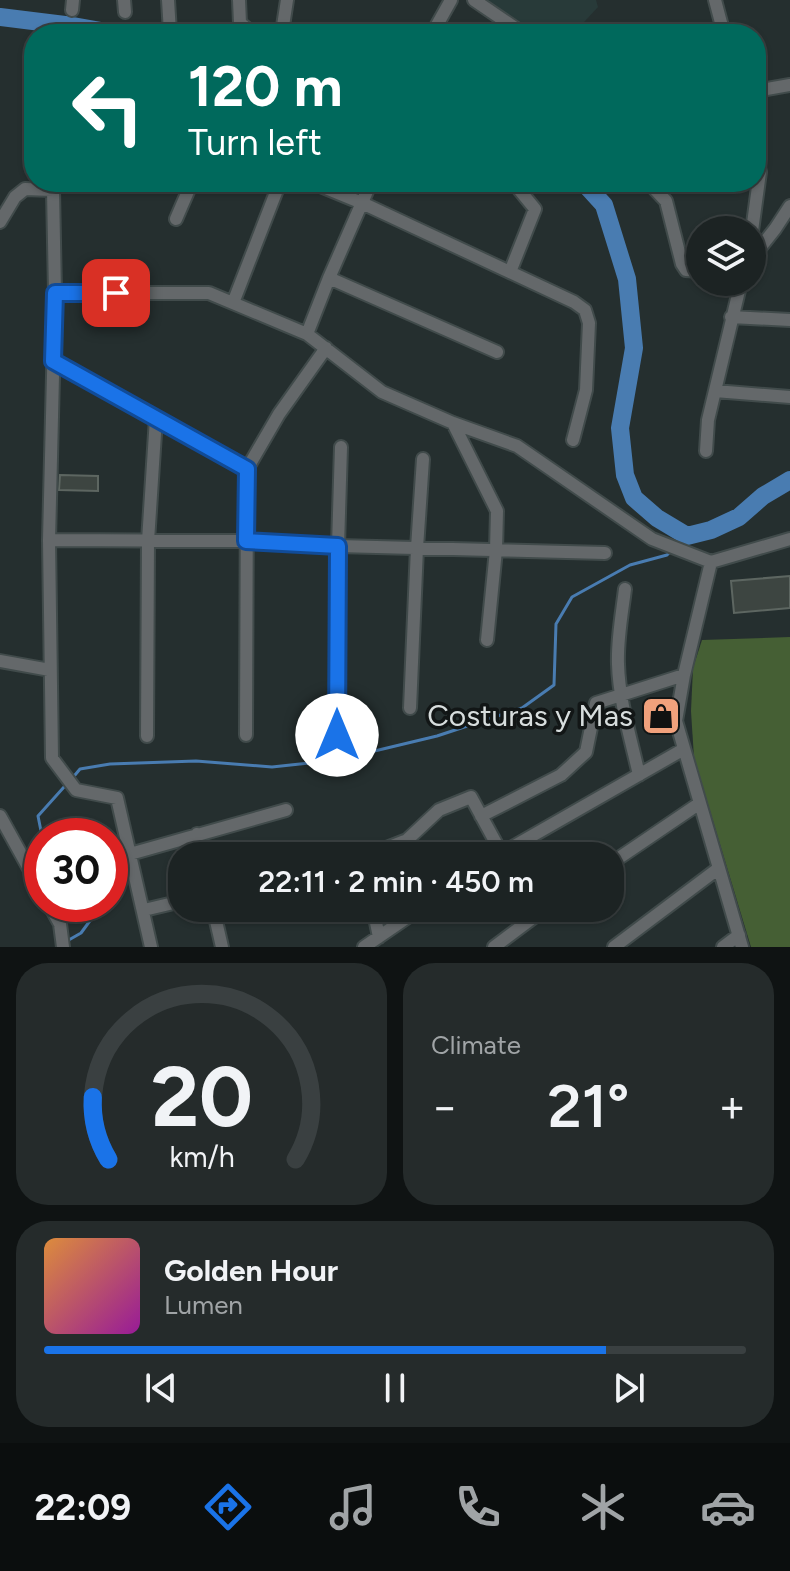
<!DOCTYPE html>
<html lang="en">
<head>
<meta charset="utf-8">
<style>
	body { margin:0; font-family:Figtree,sans-serif; background:#252b2b; color:#f1f3f6; height:100vh; display:flex; flex-direction:column; font-size:30px; white-space:nowrap }
	* { box-sizing:border-box; margin:0 }
	p { font-size:26px; color:#a0a4a6 }
	.icon { flex:none; width:44px; height:44px; fill:none; stroke:currentColor; stroke-width:2; stroke-linecap:round; stroke-linejoin:round }
	.map { position:relative; height:947px; overflow:hidden }
	.details { display:flex; flex-direction:column; gap:16px; padding:16px; background:#0f1313; flex:1 }
	.details>* { flex:none }
	.guide { position:absolute; left:24px; top:24px; width:742px; height:168px; border-radius:32px; box-shadow:0 2px 6px #0004,0 0 0 2px #3a4041; background:#00695c; color:#fff; overflow:hidden }
	.fabs { position:absolute; left:686px; top:216px; display:grid; gap:16px }
	.fabs a { display:grid; place-items:center; width:80px; height:80px; border-radius:50%; background:#1c2323; box-shadow:0 2px 6px #0004,0 0 0 2px #3a4041; font-size:40px }
	.speed { position:absolute; left:24px; top:818px; display:flex; gap:16px; font-size:40px; font-weight:700; text-align:center }
	.speed>* { display:grid; place-content:center; width:104px; height:104px; border-radius:50%; background:#1c2323; box-shadow:0 2px 6px #0004,0 0 0 2px #3a4041; line-height:1 }
	.speed .limit { border:12px solid #d22; background:#fff; color:#111 }
	.pin { position:absolute; display:grid; place-items:center; width:68px; height:68px; color:#fff; margin:-34px; border-radius:16px; box-shadow:0 4px 12px #0006 }
	.me { position:absolute; width:88px; margin:-44px; rotate:0deg; stroke-linejoin:round; filter:drop-shadow(0 0 6px #0008) }
	.turn { display:flex; align-items:center; gap:28px; height:168px; padding:0 32px; font-size:36px }
	.turn .icon { width:104px; height:104px; stroke-width:2.5 }
	.turn b { display:block; font-size:56px; line-height:68px }
	.big { font-size:60px; font-weight:600; line-height:1.1 }
	.details .widget { flex:1; display:flex; flex-direction:column; justify-content:center; gap:12px; min-width:0; padding:0 28px; border-radius:32px; background:#252b2b }
	.details .dial { align-items:center; gap:0 }
	.dial svg { height:208px; overflow:visible; fill:none; stroke:#3a4041; stroke-width:7; stroke-linecap:round; text-anchor:middle }
	.dial text { fill:#f1f3f6; stroke:none }
	.song { display:flex; align-items:center; gap:24px }
	.cover { width:96px; height:96px; border-radius:12px; background:linear-gradient(135deg,hsl(30 70% 55%),hsl(300 70% 35%)) }
	.played { height:8px; border-radius:4px; background:linear-gradient(90deg,#1a73e8 80%,#3a4041 80%) }
	.keys { display:flex; justify-content:space-around; direction:ltr }
	.heat { display:flex; justify-content:space-between; align-items:center; font-size:44px; direction:ltr }
	.details .tiles { flex:1; display:grid; gap:16px; grid-template-columns:1fr 1fr }
	.widget:last-child { grid-column:span 2 }
	.trip { position:absolute; left:168px; top:842px; width:456px; height:80px; border-radius:32px; background:#1c2323; box-shadow:0 2px 6px #0004,0 0 0 2px #3a4041; font-weight:600; line-height:80px; text-align:center }
	.menu { display:flex; height:128px; justify-content:space-around; align-items:center; background:#0b0e0e; color:#a0a4a6 }
	.menu .icon { width:56px; height:56px }
	.menu .on { color:#1a73e8 }
	.menu b { font-size:36px; color:#f1f3f6 }
	.map>svg:first-child { display:block }
	.built { fill:#283a39 }
	.green { fill:#455f34 }
	.lines { fill:none; stroke-linecap:round; stroke-linejoin:round }
	.stream { stroke:#497cb1; stroke-width:3 }
	.river { stroke:#497cb1; stroke-width:18 }
	.building { fill:#3d4541; stroke:#5d6661; stroke-width:2 }
	.minor-casing { stroke:#414b4b; stroke-width:16 }
	.minor { stroke:#64686a; stroke-width:12 }
	.route-casing { stroke:#114b97; stroke-width:20 }
	.route { stroke:#1a73e8; stroke-width:14 }
	.labels { text-anchor:middle; stroke-width:7; stroke-linejoin:round; paint-order:stroke }
	.poi-label { font-size:30px; fill:#d7dddd; stroke:#121616; text-anchor:end }
</style>
</head>
<body>
<div class="map">
<svg width="790" height="947" viewBox="0 0 790 947">
	<rect width="100%" height="100%" fill="#252f2f"/>
	<path class="built" d="M487 0H596L598 7 573 34H536Z"/>
	<path class="green" d="M790 637V947H751L694 758 691 711 693 668 702 640Z"/>
	<g class="lines">
		<path class="stream" d="M677 546 687 536
			M75 775 80 769 110 764 196 761 272 767 337 760 437 736 522 708 554 685 556 624 572 597 630 565 667 555 671 551
			M42 836 38 816 64 787
			M67 941 81 933 100 907V904"/>
		<path class="river" d="M0 17 73 26 118 34
			M583 182 604 205 627 279 634 348 620 428 625 475 634 498 657 518 687 536 711 530 739 517 763 496 790 480"/>
	</g>
	<path class="building" d="M60 475 98 476V491L59 490Z
		M790 576V608L734 613 731 581Z
		M666 707 668 714 667 720 656 724 652 713Z"/>
	<g class="lines">
		<defs>
			<path id="minor" d="M124 0 125 12
				M168 0 170 32
				M239 0 240 23 251 32 258 34
				M474 0 524 34
				M715 0 724 34
				M72 10 73 0
				M279 34 283 26 287 0
				M432 34 451 0
				M756 91 790 85
				M311 182 362 203 574 302 585 310 589 323 586 390 573 440
				M648 182 666 201 682 264 686 270 700 271
				M176 219 192 182
				M0 222 15 197 25 189 53 190 55 293 49 540 52 758 76 790 117 798 151 947
				M752 231 760 172 756 155
				M752 258 775 229 790 206
				M510 272 535 209 513 182
				M329 278 497 352
				M55 293H209L307 334 382 392 453 423 517 446 652 539 711 562 790 539
				M233 303 280 182
				M731 317 790 320
				M307 334 329 278 371 182
				M53 361 247 469 246 735
				M715 391 790 397
				M453 423 497 511 496 550 487 640
				M706 451 708 420 741 282
				M247 469 279 414 326 348
				M49 540 246 541 338 546 605 553
				M711 562 684 675 676 721 742 947
				M625 589C622 614 617 639 618 664 619 701 631 739 639 775
				M0 661 50 670
				M410 708 417 548 423 459
				M337 735 338 546 341 447
				M147 736 148 541 156 418
				M0 816 42 892
				M481 816 561 775 586 752 596 703 684 675
				M197 834 201 856
				M130 854 286 810
				M366 856 407 840 439 810 471 797 503 856
				M497 856 684 749
				M610 864 700 803
				M49 904 60 924 63 947
				M213 908 222 947
				M373 908 379 937
				M144 910 182 901
				M364 947 421 908
				M494 947 546 908
				M614 947 719 868
				M723 947 739 935"/>
		</defs>
		<use href="#minor" class="minor-casing"/>
		<use href="#minor" class="minor"/>
	</g>
	<g class="lines">
		<defs>
			<path id="route" d="M116 293H55L53 361 247 469 246 541 338 546 337 735"/>
		</defs>
		<use href="#route" class="route-casing"/>
		<use href="#route" class="route"/>
	</g>
	<defs>
		<symbol id="shop-square" viewBox="-11 -11 22 22"><rect x="-9" y="-9" width="18" height="18" rx="4" fill="#f1a17c" stroke="#121616"/><path d="M-5-2.5h2.3a2.7 3.5 0 0 1 5.4 0H5L5.5 6h-11ZM-1.5-2.5h3a1.5 2.3 0 0 0-3 0Z" fill="#111"/></symbol>
	</defs>
	<g fill-rule="evenodd">
		<use href="#shop-square" x="639" y="694" width="44" height="44"/>
	</g>
	<g class="labels">
		<g class="poi-label">
			<text x="633" y="726">Costuras y Mas</text>
		</g>
	</g>
</svg>
<div class="fabs">
<a><svg class="icon" aria-label="layers" viewBox="0 0 24 24"><path d="M12 4l9 5-9 5-9-5zM3 14l9 5 9-5"/></svg></a>
</div>
<div class="speed"><div class="limit">30</div></div>
<div class="pin" style="left:116px;top:293px;background:#d93025"><svg class="icon" aria-label="arrive" viewBox="0 0 24 24"><path d="M6 21V4h12l-3 4 3 4H6"/></svg></div>
<svg class="me" style="left:337px;top:735px" viewBox="-20 -20 40 40"><circle r="19" fill="#fff"/><path d="M0-13L10 11 0 6-10 11z" fill="#1a73e8"/></svg>
<div class="trip">22:11 · 2 min · 450 m</div>
<div class="guide">
<div class="turn"><svg class="icon" aria-label="left" viewBox="0 0 24 24"><path d="M17 20v-9H6M10 6l-5 5 5 5"/></svg><div><b>120 m</b>Turn left</div></div>
</div>
</div>
<section class="details">
<div class="tiles">
<div class="widget dial"><svg viewBox="0 0 100 80">
<path d="M14 69A42 42 0 1 1 86 69"/>
<path d="M14 69A42 42 0 0 1 8 45" stroke="#1a73e8"/>
<text x="50" y="56" font-size="32" font-weight="700">20</text>
<text x="50" y="72" font-size="11">km/h</text>
</svg></div>
<div class="widget"><p>Climate</p>
<div class="heat"><a>−</a><b class="big">21°</b><a>+</a></div>
</div>
<div class="widget">
<div class="song"><i class="cover"></i><div><b>Golden Hour</b><p>Lumen</p></div></div>
<div class="played"></div>
<div class="keys"><svg class="icon" aria-label="previous" viewBox="0 0 24 24"><path d="M18 5L8 12l10 7zM5 5v14"/></svg><svg class="icon" aria-label="pause" viewBox="0 0 24 24"><path d="M8 5v14M16 5v14"/></svg><svg class="icon" aria-label="next" viewBox="0 0 24 24"><path d="M6 5l10 7-10 7zM19 5v14"/></svg></div>
</div>
</div>
</section>
<nav class="menu">
<b>22:09</b>
<svg class="icon on" aria-label="directions" viewBox="0 0 24 24"><path d="M12 3l9 9-9 9-9-9zM9 14v-3h6M13 9l2 2-2 2"/></svg>
<svg class="icon" aria-label="music" viewBox="0 0 24 24"><path d="M9 18V5l10-2v13"/><circle cx="6" cy="18" r="3"/><circle cx="16" cy="16" r="3"/></svg>
<svg class="icon" aria-label="phone" viewBox="0 0 24 24"><path d="M5 4h4l2 5-3 2q2 4 5 5l2-3 5 2v4C11 20 4 13 5 4z"/></svg>
<svg class="icon" aria-label="climate" viewBox="0 0 24 24"><path d="M12 3v18M4 7l16 10M4 17L20 7"/></svg>
<svg class="icon" aria-label="car" viewBox="0 0 24 24"><path d="M5 17H2v-5l4-1 3-4h7l3 4 3 1v5h-3M9 17h6M6 11h13"/><circle cx="7" cy="17" r="2"/><circle cx="17" cy="17" r="2"/></svg>
</nav>
</body>
</html>
